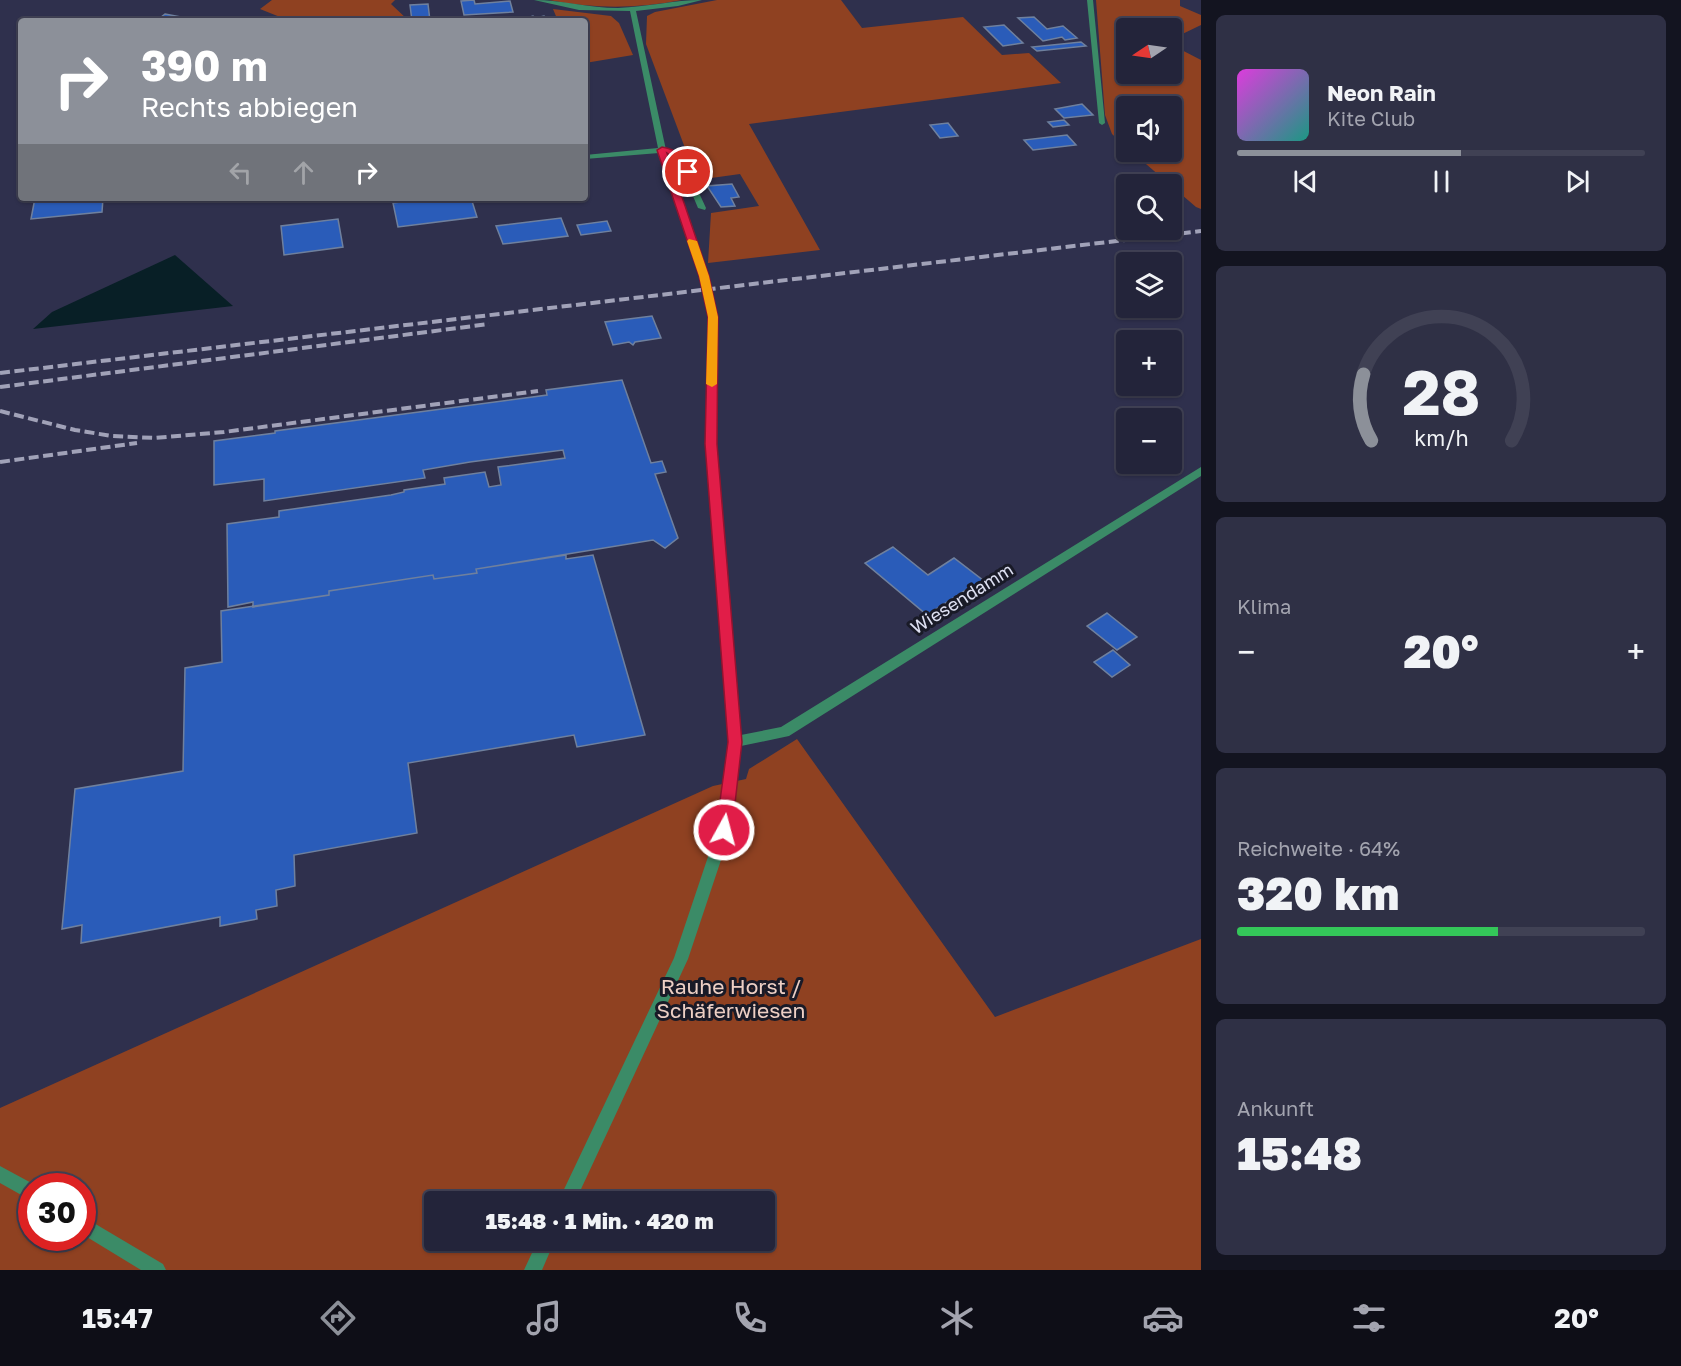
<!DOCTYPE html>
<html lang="de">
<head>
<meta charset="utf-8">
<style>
	body { margin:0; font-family:"Golos Text",sans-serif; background:#2f3045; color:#f1f3f6; height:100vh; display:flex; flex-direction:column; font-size:22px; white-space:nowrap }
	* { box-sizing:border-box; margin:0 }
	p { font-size:20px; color:#a3a4af }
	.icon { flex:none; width:33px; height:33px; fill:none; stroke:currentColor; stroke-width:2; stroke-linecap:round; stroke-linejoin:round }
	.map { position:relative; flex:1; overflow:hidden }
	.panel { display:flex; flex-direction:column; gap:15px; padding:15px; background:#131420; width:480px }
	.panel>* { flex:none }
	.banner { position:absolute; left:18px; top:18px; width:570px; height:183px; border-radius:6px; box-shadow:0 2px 4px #0004,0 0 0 2px #404154; background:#8c9099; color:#fff; overflow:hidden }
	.needle { width:39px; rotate:257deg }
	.fabs { position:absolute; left:1116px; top:18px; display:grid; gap:12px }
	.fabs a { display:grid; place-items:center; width:66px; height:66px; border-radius:6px; background:#23243a; box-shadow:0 2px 4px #0004,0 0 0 2px #404154; font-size:30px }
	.speed { position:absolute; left:18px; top:1173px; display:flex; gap:12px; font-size:30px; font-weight:700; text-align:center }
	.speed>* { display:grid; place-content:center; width:78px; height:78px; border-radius:50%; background:#23243a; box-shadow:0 2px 4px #0004,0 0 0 2px #404154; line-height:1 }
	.speed .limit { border:9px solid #d22; background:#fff; color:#111 }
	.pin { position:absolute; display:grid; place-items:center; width:51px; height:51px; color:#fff; margin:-26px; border:3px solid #fff; border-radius:50%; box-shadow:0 2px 6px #0007 }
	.me { position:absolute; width:66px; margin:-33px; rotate:7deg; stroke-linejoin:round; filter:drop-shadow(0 0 4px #0008) }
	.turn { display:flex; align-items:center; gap:21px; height:126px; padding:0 24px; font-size:27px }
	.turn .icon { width:78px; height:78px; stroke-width:2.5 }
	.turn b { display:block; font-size:42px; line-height:51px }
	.lanes { display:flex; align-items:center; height:57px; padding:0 24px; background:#0003; justify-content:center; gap:30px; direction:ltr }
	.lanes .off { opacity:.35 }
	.big { font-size:45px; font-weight:800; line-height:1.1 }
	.panel .widget { flex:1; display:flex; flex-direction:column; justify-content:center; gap:9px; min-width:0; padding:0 21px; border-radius:9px; background:#2f3045 }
	.panel .dial { align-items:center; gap:0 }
	.dial svg { height:156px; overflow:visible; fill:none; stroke:#404154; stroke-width:7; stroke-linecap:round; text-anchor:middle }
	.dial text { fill:#f1f3f6; stroke:none }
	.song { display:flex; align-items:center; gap:18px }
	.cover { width:72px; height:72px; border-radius:9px; background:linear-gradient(135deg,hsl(300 70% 55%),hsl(170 70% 35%)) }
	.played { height:6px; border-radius:3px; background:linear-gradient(90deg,#8c9099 55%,#404154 55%) }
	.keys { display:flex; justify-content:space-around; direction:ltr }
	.heat { display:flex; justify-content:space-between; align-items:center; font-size:33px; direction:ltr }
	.charge { height:9px; border-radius:4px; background:linear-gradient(90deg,#34c759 64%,#404154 0) }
	.trip { position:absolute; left:424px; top:1191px; width:351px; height:60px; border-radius:6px; background:#23243a; box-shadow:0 2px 4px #0004,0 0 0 2px #404154; font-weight:800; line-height:60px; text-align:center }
	.tab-bar { display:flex; height:96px; justify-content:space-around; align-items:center; background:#0e0e17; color:#a3a4af }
	.tab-bar .icon { width:42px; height:42px }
	.tab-bar .on { color:#8c9099 }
	.tab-bar b { font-size:27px; color:#f1f3f6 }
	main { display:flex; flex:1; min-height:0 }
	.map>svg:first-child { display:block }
	.green { fill:#8f4121; fill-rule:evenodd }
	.water { fill:#081f26 }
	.building { fill:#2a5cb9; stroke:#6f809e; stroke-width:1.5 }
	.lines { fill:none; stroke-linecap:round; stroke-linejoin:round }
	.service { fill:#3b8b67; fill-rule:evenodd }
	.minor { fill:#3b8b67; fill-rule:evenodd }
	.rail { stroke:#a1a2b8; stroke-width:4; stroke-dasharray:10 4.5; stroke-linecap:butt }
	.route { fill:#e11d48; stroke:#92132f; stroke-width:1.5 }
	.slow { fill:#f59e0b }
	.labels { text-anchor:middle; stroke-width:6; stroke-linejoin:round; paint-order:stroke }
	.street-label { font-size:18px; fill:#dee0f2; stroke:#191a27 }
	.near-park-label { font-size:21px; fill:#edcfc4; stroke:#191a27 }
</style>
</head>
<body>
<main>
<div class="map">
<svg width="1201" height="1270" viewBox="0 0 1201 1270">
	<rect width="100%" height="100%" fill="#2f304d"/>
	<path class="green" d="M272 0H395L391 4 409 21H290L260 9Z
		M549 0H682C636 9 594 9 549 0Z
		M717 0H841L862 28 963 17 1002 55 1029 53 1061 83 749 124 820 250 708 263 711 213 759 206 740 174 697 180 646 44 647 16 655 12Z
		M1096 0H1180V6L1201 15V25L1172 39V28H1126V74H1172V45L1201 60V209L1196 207 1132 152H1172V106H1126V147L1112 134 1105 115Z
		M553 9 611 16 619 23 633 55 585 63V21H558Z
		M797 739 995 1017 1201 939V1270H0V1108L713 786 746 779 749 769ZM32 1186H82V1238H32ZM435 1202H765V1240H435Z"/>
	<path class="water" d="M175 255 233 306 33 329 52 312Z"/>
	<path class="building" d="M474 0 475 4 510 1 513 12 464 15 461 1Z
		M428 4 430 21H412L410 5Z
		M165 14 202 21H156Z
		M533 16 536 18 544 16 551 21 520 20Z
		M1034 17 1047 29 1063 26 1077 38 1065 40 1062 37 1043 41 1018 18Z
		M1004 25 1023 43 1003 46 984 27Z
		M1081 42 1086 46 1037 51 1032 47Z
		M1082 104 1093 115 1064 118 1055 109Z
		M1064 120 1069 125 1053 127 1048 122Z
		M948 123 958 136 940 138 930 125Z
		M1067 135 1076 145 1033 150 1024 140Z
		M732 184 739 197 731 198 735 206 721 207 707 186Z
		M35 198H103L102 212 31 219Z
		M430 198H471L477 217 398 227 393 203Z
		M561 218 568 236 503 244 496 226Z
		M338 219 343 247 284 255 281 226Z
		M607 221 611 231 581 235 577 225Z
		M652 316 661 338 635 342 633 345 629 342 613 345 605 322Z
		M622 380 651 463 662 461 666 472 655 474 678 538 665 548 653 540 476 569 477 573 434 579 433 575 329 591V595L253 607V602L228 607 227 524 279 517V511L391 495 404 492V490L445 484 444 478 485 472 489 487 501 485 498 467 565 458 563 450 470 462 423 470 425 478 264 501V479L214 485V441L275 433V431L547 395 546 390Z
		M893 547 928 575 954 558 984 581 974 587 978 590 971 595 966 590 927 615 865 563Z
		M566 555V559L593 555 645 735 577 747 574 735 408 763 417 833 294 855 295 886 276 890 277 906 256 910 257 919 220 926V917L81 943 82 925 62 929 75 789 183 771 185 668 222 662 221 611 329 595V591L433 575 434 579 477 573 476 569Z
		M1107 613 1137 637 1117 650 1087 626Z
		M1113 650 1130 665 1112 677 1094 662Z"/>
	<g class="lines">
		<path class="service" d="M1087 0H1093L1105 123 1102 125 1099 123Z
			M662 148 674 151 682 156 706 208 705 210 698 208 677 158 670 154 660 151V149Z"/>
		<path class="minor" d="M534 0C562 0 589 8 618 8 646 7 674 0 702 0L678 6 636 11 666 150 708 276 718 317 716 444 741 735 781 727 1201 467V476L789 736 741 746 731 830 688 959 575 1202H558L674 958 717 830 729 742 706 444 708 317 700 276 659 153 585 159V155L658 148 630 11 579 10Z
			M0 1166 37 1186H32V1201L0 1183Z
			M82 1216 163 1264 166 1270H141L82 1234Z
			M538 1240H555L542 1270H524Z"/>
		<path class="rail" d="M0 373 1201 231
			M0 387 489 324
			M0 411 75 430 112 436 155 438 224 432 538 391
			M0 462 137 443"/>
	</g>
	<path class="route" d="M662 147C679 150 684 157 692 172L684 174 676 159 667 153 709 276 718 317 717 444 742 742 732 830 730 835 724 837 719 835 716 830 728 742 705 444 708 317 699 276 657 150Z"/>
	<path class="slow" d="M689 239 697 241 709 276 718 317 717 384 712 387 706 384 708 317 699 276 687 241Z"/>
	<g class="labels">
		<g class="street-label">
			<text transform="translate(962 599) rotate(-32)" y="6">Wiesendamm</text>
		</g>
		<g class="near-park-label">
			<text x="731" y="994">Rauhe Horst /<tspan x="731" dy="24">Schäferwiesen</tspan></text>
		</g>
	</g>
</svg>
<div class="fabs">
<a><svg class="needle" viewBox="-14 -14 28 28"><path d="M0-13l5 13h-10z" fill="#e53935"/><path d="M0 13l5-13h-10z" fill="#a3a4af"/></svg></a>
<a><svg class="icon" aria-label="sound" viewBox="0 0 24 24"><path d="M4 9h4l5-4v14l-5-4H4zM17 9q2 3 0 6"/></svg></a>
<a><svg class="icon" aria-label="search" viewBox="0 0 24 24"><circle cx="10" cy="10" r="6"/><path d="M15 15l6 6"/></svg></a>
<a><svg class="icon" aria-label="layers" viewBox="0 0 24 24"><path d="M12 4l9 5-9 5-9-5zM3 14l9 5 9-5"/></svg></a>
<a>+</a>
<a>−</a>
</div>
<div class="speed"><div class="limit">30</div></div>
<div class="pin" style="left:688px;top:172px;background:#d93025"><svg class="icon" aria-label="arrive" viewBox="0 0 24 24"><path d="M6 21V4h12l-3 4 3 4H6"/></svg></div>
<svg class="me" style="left:724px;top:830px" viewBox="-20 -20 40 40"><circle r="17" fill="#e11d48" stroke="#fff" stroke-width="3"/><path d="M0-11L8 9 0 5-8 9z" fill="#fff"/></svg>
<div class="trip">15:48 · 1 Min. · 420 m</div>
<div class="banner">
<div class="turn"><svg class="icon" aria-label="right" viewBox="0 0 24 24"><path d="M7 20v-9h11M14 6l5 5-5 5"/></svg><div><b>390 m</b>Rechts abbiegen</div></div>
<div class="lanes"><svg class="icon off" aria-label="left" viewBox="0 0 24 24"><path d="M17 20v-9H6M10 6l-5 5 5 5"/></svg><svg class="icon off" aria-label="ahead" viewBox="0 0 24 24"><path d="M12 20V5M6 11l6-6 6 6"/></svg><svg class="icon" aria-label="right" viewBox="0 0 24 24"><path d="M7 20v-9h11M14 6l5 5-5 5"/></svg></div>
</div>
</div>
<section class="panel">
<div class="widget">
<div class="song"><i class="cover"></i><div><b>Neon Rain</b><p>Kite Club</p></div></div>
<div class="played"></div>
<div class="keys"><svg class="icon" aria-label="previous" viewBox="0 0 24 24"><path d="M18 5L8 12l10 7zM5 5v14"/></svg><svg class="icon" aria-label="pause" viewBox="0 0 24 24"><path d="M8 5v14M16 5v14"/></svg><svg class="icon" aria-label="next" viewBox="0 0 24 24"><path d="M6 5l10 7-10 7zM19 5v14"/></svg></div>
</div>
<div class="widget dial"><svg viewBox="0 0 100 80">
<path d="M14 69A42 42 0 1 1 86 69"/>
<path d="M14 69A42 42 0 0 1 10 35" stroke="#8c9099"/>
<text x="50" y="56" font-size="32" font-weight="700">28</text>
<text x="50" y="72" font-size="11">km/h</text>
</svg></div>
<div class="widget"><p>Klima</p>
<div class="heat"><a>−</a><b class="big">20°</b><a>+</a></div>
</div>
<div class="widget"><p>Reichweite · 64%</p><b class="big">320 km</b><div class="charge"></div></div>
<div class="widget"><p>Ankunft</p><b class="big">15:48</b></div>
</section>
</main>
<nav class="tab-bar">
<b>15:47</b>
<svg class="icon on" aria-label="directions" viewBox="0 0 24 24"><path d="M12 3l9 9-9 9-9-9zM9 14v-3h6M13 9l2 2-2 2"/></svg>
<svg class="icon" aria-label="music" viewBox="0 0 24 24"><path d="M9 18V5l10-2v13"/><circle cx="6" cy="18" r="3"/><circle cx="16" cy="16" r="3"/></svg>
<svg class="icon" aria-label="phone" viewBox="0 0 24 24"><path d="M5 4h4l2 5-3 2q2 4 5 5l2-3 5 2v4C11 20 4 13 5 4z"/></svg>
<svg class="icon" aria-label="climate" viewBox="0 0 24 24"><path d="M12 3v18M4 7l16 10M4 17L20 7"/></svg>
<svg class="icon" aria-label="car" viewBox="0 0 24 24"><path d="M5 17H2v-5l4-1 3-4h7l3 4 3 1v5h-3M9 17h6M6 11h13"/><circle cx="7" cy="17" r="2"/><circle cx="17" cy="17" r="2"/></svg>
<svg class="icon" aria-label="filters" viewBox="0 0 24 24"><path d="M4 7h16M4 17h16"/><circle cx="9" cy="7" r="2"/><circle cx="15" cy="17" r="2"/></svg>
<b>20°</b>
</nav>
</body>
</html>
